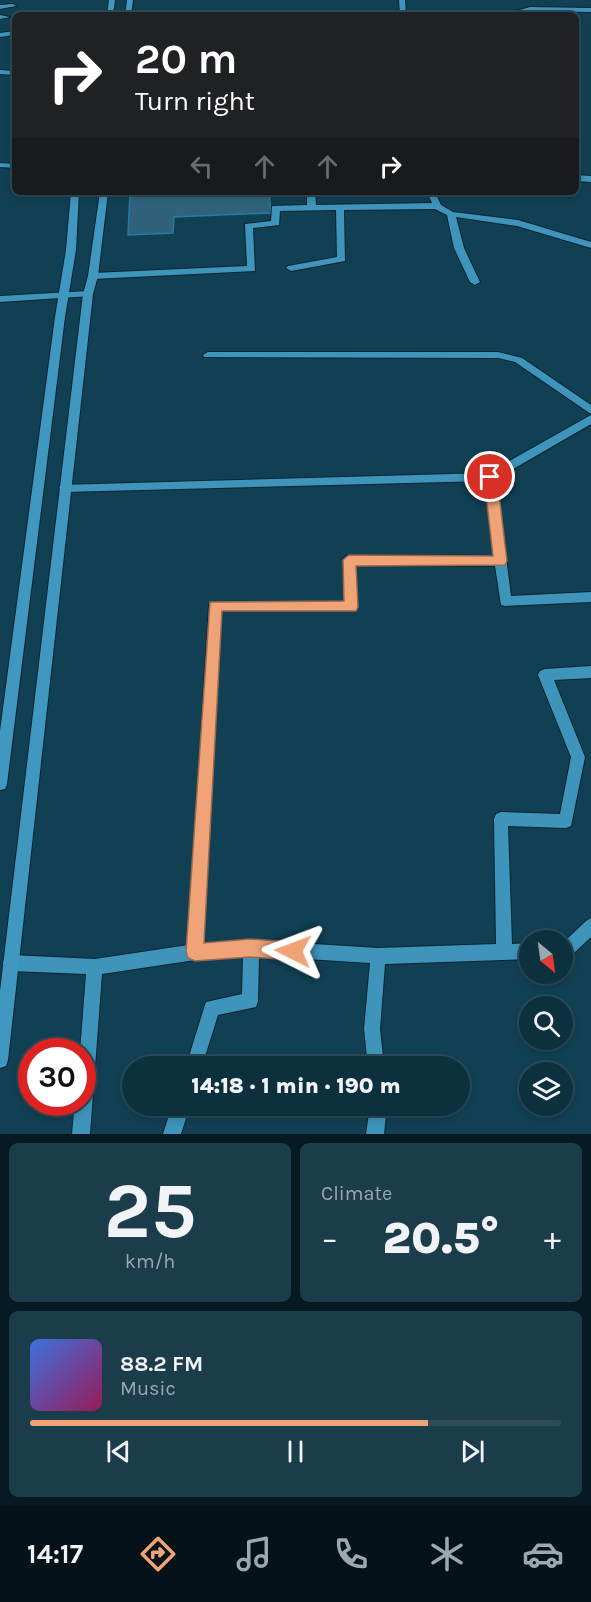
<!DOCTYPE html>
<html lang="en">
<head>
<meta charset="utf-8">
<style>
	body { margin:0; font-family:Karla,sans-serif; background:#1b3c4a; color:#f1f3f6; height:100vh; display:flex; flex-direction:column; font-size:22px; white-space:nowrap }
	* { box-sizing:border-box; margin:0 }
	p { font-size:20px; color:#9aa9b0 }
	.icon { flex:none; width:33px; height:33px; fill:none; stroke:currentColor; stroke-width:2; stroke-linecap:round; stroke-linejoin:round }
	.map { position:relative; height:1134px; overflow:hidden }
	.panel { display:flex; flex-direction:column; gap:9px; padding:9px; background:#071a23; flex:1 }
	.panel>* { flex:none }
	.guide { position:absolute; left:12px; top:12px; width:567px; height:183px; border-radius:9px; box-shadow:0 3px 9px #0003,0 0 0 2px #2d4b59; background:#202124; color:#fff; overflow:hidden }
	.needle { width:39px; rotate:151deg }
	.controls { position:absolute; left:519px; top:930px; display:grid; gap:12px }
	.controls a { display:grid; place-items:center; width:54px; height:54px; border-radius:50%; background:#0d303f; box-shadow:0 3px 9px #0003,0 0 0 2px #2d4b59; font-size:30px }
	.speed { position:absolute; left:18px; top:1038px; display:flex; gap:12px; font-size:30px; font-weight:700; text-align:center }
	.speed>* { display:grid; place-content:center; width:78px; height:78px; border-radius:50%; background:#0d303f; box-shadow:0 3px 9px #0003,0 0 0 2px #2d4b59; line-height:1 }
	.speed .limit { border:9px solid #d22; background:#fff; color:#111 }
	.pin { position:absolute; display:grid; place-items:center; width:51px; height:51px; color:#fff; margin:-26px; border:3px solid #fff; border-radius:50%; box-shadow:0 2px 6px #0007 }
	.me { position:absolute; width:66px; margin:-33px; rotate:273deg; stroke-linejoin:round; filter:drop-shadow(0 0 4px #0008) }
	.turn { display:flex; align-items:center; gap:21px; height:126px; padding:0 24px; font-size:27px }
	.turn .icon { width:78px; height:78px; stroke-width:2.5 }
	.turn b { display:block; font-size:42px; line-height:51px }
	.lanes { display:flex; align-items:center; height:57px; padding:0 24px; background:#0003; justify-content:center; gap:30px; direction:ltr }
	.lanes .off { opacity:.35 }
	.big { font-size:45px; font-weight:800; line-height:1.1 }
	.panel .widget { flex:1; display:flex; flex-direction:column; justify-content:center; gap:9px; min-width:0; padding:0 21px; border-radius:9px; background:#1b3c4a }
	.panel .dial { align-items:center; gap:0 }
	.dial b { font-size:78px; line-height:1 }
	.song { display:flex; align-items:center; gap:18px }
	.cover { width:72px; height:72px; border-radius:9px; background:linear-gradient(135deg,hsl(220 70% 55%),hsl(330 70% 35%)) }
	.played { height:6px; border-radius:3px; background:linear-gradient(90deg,#efa377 75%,#2d4b59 75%) }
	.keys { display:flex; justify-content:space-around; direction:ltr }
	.heat { display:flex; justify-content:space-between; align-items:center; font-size:33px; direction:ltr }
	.panel .tiles { flex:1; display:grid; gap:9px; grid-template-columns:1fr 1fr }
	.widget:last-child { grid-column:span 2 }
	.trip { position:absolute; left:122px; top:1056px; width:348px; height:60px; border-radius:30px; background:#0d303f; box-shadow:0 3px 9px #0003,0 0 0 2px #2d4b59; font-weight:800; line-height:60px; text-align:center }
	.tab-bar { display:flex; height:96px; justify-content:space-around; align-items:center; background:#051319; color:#9aa9b0 }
	.tab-bar .icon { width:42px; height:42px }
	.tab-bar .on { color:#efa377 }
	.tab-bar b { font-size:27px; color:#f1f3f6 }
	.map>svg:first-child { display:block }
	.building { fill:#30637b; stroke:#227da2; stroke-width:1.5 }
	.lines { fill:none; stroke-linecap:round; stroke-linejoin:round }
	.street-casing { stroke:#0a2531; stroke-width:2 }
	.secondary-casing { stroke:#0a2531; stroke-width:2 }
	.street { fill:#3e94ba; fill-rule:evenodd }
	.secondary { fill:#4098c0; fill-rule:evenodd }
	.route { fill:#efa377; stroke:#9b6a4d; stroke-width:1.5 }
</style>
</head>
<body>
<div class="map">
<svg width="591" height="1134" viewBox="0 0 591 1134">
	<rect width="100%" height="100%" fill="#114054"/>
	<path class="building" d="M130 192H269L271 213 174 217 173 233 128 235Z"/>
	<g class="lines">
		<defs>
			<path id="street" d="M399 0H405L406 15H400Z
				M0 5 13 4 16 6 0 9Z
				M530 7 591 8V12L530 11 514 15H502Z
				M0 15 10 17 0 19Z
				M15 31V35L0 37V33Z
				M0 70 15 71V75L0 74Z
				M0 163 15 164V168L0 167Z
				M576 175 591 176V182L576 181Z
				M307 192H315L316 205 432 203 427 192H435L441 205 453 212 518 220 591 242V248L517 226 456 217 464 248 480 282 475 285 470 282 454 248 447 215 435 209 344 210 345 261 291 271 286 268 288 266 337 257 336 210 280 211 279 225 253 228 255 271 93 279 88 276 93 273 247 266 245 224 271 221 272 206 307 205Z
				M88 291 93 294 91 296 0 302V296Z
				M208 352H498L522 358 591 405V414L515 362 498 358 204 357 203 355Z
				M591 415V424L496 479 511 596 591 592V602L505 606 501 605 495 566 355 565 357 607 355 611H221L203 944 251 940 378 948 496 944 494 819 496 814 501 812 560 814 571 757 538 675 540 671 545 669 591 666V678L554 680 585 757 571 826 566 828 508 826 512 944 530 943V959L385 964 380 1029 384 1066H368L364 1029 370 963 259 956 258 1001 256 1007 218 1015 202 1066H186L204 1008 206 1002 242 994 243 956 195 960 102 974 90 1134H72L75 1102H82V1052H80L86 974 11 971 5 969 3 963 5 957 11 955 95 959 188 945 209 606 211 602H345L343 560 345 557 349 555 494 556 485 481 65 492 59 488 61 485 488 473Z
				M591 918V937L574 953 562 956 561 940H566L586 921Z
				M172 1106H190L181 1134H163Z
				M370 1106H387L384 1134H366Z"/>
			<path id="secondary" d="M109 0H115L113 15H107Z
				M127 0H133L131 15H125Z
				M71 192H79L76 250 65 317 7 784 5 789 0 790V731L55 317 66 250Z
				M100 192H108L98 276 93 294 8 1060 6 1066 0 1068V991L83 294 88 276Z"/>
		</defs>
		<use href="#street" class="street-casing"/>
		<use href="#secondary" class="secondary-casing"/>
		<use href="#street" class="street"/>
		<use href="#secondary" class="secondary"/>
	</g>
	<path class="route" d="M490 473 497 477 507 561 505 565 356 566 358 607 356 611H222L204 943 250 939 293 942 299 944 302 951 299 957 293 960 250 957 195 961 188 958 186 952 210 602 344 601 343 560 349 555 493 556 484 477Z"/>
</svg>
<div class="controls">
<a><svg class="needle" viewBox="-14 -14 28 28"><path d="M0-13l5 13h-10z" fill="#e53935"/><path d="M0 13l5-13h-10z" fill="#9aa9b0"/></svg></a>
<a><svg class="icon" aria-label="search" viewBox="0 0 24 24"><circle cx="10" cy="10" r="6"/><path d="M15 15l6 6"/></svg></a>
<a><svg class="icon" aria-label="layers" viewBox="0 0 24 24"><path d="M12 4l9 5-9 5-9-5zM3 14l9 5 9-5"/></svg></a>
</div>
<div class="speed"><div class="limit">30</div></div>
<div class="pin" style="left:490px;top:477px;background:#d93025"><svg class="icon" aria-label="arrive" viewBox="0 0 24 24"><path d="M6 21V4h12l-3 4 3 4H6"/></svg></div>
<svg class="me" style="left:293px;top:951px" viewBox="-20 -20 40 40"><path d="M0-17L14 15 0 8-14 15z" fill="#efa377" stroke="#fff" stroke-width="4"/></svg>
<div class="trip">14:18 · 1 min · 190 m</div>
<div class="guide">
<div class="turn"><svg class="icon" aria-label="right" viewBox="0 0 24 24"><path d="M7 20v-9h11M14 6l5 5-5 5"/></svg><div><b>20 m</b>Turn right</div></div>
<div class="lanes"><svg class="icon off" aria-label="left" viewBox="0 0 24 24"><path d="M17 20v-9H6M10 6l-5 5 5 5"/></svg><svg class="icon off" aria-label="ahead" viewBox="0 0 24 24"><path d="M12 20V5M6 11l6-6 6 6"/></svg><svg class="icon off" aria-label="ahead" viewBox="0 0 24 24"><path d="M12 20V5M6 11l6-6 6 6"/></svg><svg class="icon" aria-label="right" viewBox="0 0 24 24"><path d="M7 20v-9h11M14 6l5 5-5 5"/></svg></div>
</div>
</div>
<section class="panel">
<div class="tiles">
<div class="widget dial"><b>25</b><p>km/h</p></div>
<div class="widget"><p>Climate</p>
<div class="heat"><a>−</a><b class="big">20.5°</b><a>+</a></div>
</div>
<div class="widget">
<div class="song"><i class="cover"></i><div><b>88.2 FM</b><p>Music</p></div></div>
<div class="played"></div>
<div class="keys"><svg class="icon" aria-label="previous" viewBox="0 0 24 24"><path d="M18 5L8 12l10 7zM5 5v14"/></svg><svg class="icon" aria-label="pause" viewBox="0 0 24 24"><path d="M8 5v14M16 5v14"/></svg><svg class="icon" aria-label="next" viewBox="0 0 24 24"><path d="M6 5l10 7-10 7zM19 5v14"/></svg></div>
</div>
</div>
</section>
<nav class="tab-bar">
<b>14:17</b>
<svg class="icon on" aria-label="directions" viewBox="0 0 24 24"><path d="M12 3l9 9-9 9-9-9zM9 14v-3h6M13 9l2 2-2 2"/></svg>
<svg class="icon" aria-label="music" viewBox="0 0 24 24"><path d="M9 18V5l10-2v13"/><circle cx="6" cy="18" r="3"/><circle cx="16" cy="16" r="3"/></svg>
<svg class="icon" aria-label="phone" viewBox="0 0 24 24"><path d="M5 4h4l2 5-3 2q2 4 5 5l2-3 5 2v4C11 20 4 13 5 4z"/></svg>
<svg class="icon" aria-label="climate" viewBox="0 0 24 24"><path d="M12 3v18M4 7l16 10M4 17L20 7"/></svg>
<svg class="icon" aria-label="car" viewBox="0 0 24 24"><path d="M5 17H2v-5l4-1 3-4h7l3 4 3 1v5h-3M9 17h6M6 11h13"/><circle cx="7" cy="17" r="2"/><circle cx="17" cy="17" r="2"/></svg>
</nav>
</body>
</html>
